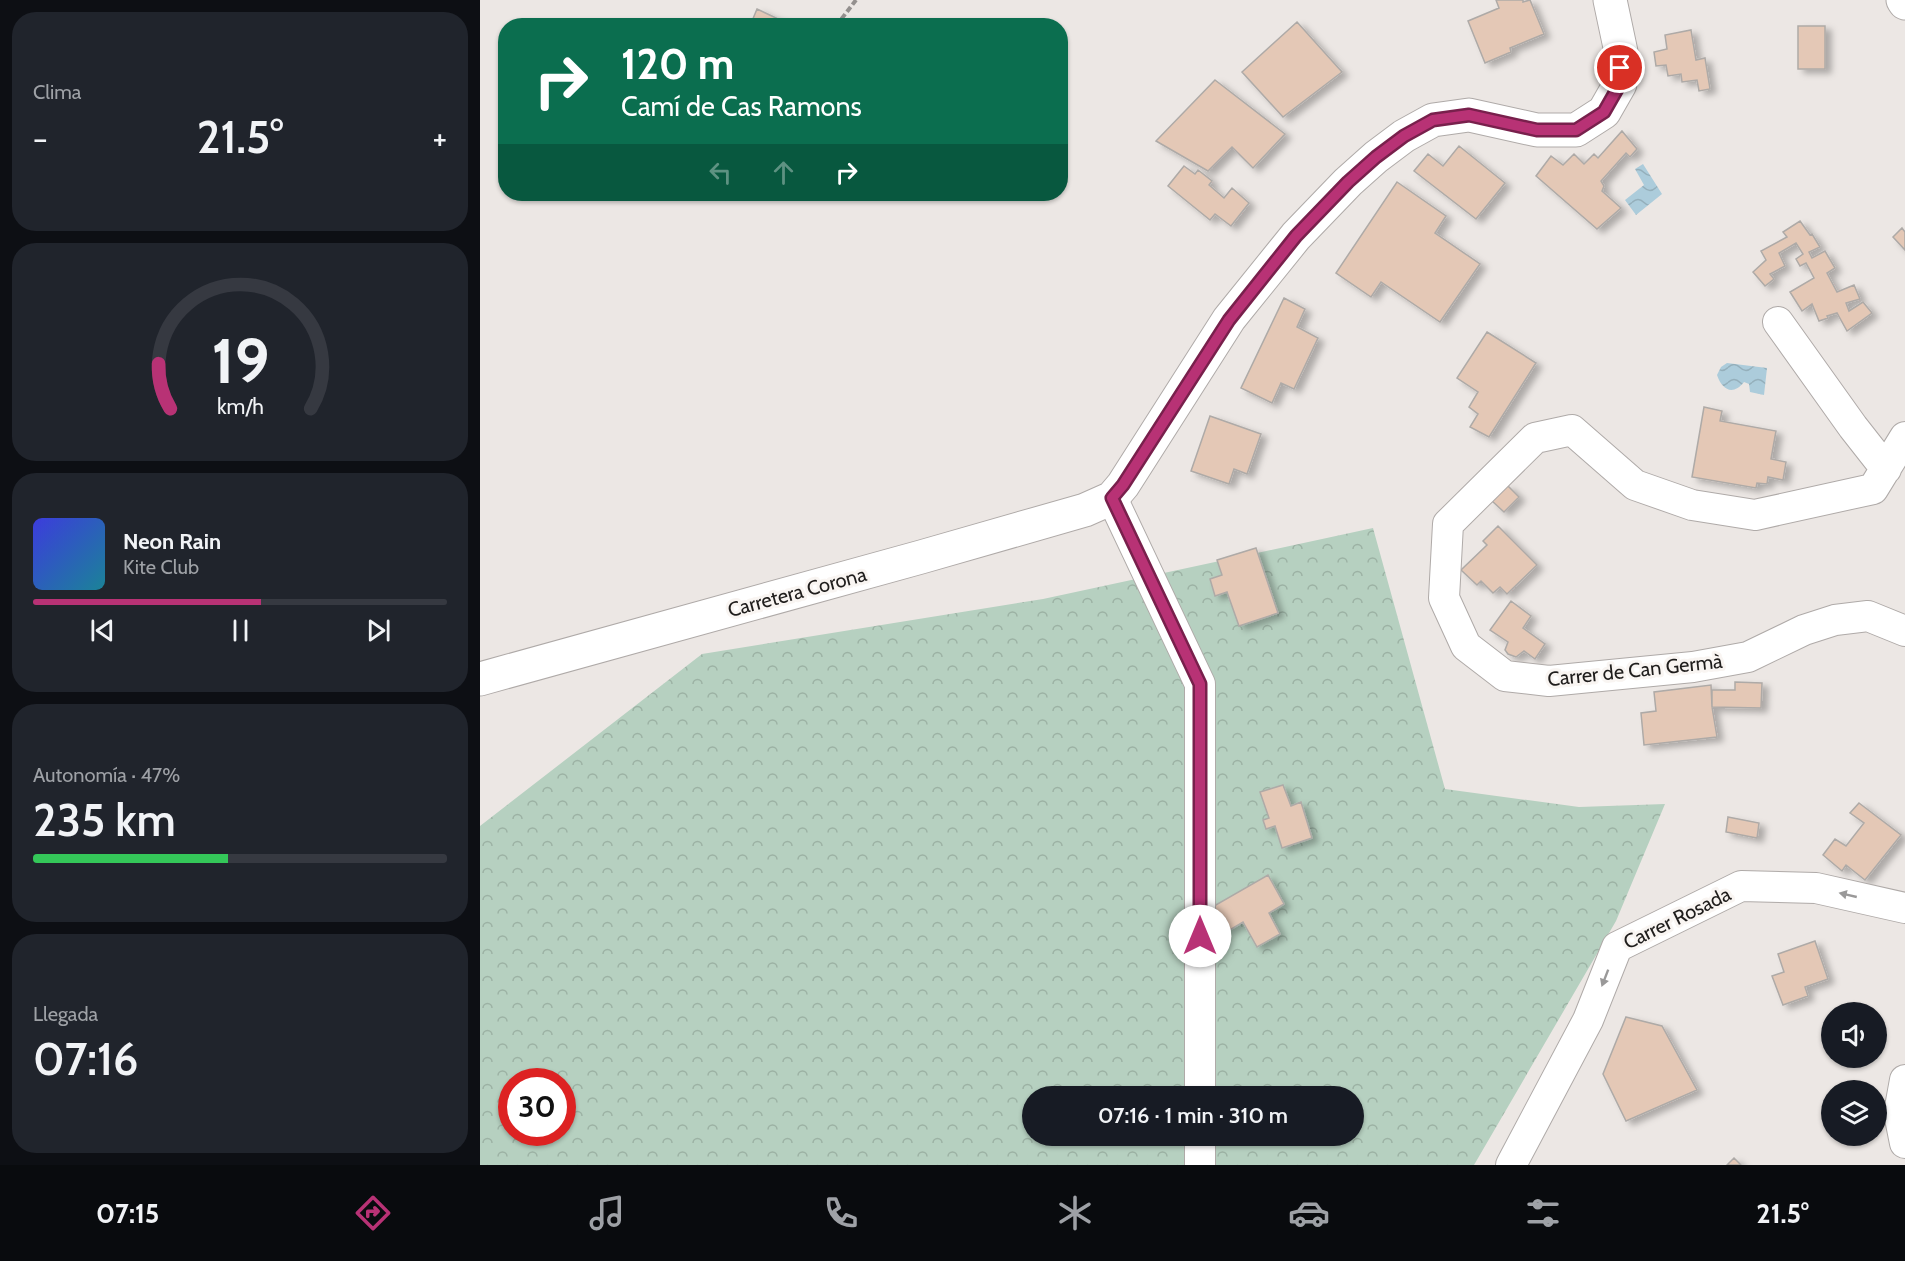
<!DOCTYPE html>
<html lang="es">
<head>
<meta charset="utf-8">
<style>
	body { margin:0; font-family:Cabin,sans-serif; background:#20242c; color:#f1f3f6; height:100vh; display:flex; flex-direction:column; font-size:22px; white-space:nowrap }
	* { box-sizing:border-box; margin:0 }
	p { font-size:20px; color:#9ea1a6 }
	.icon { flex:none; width:33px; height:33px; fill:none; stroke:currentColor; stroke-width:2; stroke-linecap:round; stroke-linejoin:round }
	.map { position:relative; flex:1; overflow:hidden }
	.sheet { display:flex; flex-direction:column; gap:12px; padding:12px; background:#0d0f14; width:480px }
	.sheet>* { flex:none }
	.banner { position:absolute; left:18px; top:18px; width:570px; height:183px; border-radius:24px; box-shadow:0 2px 4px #0004; background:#0b6e4f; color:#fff; overflow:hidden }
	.tools { position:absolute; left:1341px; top:1002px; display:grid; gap:12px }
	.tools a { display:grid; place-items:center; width:66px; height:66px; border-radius:50%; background:#171b24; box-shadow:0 2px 4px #0004; font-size:30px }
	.speed { position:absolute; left:18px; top:1068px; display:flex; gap:12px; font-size:30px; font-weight:700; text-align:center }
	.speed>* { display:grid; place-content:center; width:78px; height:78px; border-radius:50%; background:#171b24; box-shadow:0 2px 4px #0004; line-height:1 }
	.speed .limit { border:9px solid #d22; background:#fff; color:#111 }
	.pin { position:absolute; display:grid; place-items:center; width:51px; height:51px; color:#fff; margin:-26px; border:3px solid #fff; border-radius:50%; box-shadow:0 2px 6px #0007 }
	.me { position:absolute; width:66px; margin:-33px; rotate:0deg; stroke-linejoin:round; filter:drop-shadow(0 0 4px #0008) }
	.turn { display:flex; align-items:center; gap:21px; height:126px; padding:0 24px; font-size:27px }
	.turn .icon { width:78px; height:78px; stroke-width:2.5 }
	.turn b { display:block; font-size:42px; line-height:51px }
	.lanes { display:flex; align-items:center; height:57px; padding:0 24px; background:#0003; justify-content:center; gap:30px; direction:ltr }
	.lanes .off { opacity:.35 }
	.big { font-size:45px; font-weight:600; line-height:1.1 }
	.sheet .widget { flex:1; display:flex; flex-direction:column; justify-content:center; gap:9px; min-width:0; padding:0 21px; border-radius:24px; background:#20242c }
	.sheet .dial { align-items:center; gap:0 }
	.dial svg { height:156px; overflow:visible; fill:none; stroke:#363941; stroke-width:7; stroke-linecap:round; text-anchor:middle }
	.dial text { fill:#f1f3f6; stroke:none }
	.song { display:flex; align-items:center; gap:18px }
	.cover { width:72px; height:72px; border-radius:9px; background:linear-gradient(135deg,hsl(240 70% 55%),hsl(190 70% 35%)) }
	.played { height:6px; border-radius:3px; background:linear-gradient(90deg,#b83275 55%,#363941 55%) }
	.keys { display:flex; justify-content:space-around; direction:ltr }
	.heat { display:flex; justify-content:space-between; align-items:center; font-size:33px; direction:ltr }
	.charge { height:9px; border-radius:4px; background:linear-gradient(90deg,#34c759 47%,#363941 0) }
	.trip { position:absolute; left:542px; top:1086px; width:342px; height:60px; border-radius:30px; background:#171b24; box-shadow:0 2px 4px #0004; font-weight:600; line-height:60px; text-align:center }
	.dock { display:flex; height:96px; justify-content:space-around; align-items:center; background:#090b0e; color:#9ea1a6 }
	.dock .icon { width:42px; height:42px }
	.dock .on { color:#b83275 }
	.dock b { font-size:27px; color:#f1f3f6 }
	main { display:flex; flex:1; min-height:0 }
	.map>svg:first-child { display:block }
	.forest { fill:url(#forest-crowns); fill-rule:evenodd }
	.water { fill:url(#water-waves) }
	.building { fill:#e4c8b6; stroke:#aeaaa7; stroke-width:1.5; filter:url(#shadow) }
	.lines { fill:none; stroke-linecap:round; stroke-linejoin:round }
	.minor-casing { stroke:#afaaa8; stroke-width:32 }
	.major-casing { stroke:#afaaa8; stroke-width:35 }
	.path { stroke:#94908e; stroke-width:4; stroke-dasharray:6 3; stroke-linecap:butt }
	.minor { stroke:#fff; stroke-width:30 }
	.major { stroke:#fff; stroke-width:33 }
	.oneway { fill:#9a9999 }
	.route-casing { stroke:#78204c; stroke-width:15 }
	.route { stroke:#b83275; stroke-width:10 }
	.labels { text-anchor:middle; stroke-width:6; stroke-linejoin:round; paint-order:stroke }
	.street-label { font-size:20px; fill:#1f1d1c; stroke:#f9f5f2 }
</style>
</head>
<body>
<main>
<section class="sheet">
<div class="widget"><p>Clima</p>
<div class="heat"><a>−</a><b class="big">21.5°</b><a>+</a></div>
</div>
<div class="widget dial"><svg viewBox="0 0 100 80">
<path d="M14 69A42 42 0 1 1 86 69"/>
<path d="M14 69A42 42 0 0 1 8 46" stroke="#b83275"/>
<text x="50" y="56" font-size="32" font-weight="700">19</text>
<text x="50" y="72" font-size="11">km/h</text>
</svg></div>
<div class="widget">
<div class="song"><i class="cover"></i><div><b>Neon Rain</b><p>Kite Club</p></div></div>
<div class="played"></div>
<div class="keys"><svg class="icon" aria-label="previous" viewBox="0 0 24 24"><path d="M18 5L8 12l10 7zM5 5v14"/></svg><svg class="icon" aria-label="pause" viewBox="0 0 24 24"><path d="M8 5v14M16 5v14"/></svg><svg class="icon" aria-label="next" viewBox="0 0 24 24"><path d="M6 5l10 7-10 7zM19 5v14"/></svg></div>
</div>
<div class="widget"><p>Autonomía · 47%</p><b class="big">235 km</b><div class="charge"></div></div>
<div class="widget"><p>Llegada</p><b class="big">07:16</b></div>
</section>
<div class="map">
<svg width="1425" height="1165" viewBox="0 0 1425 1165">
	<defs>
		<pattern id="forest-crowns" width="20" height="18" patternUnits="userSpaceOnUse" patternTransform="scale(1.5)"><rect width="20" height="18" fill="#b6d0c0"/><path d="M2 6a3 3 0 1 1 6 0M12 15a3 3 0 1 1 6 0" fill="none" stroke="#9cb2a4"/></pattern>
		<pattern id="water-waves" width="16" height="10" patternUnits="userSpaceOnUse" patternTransform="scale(1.5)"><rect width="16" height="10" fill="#acccdb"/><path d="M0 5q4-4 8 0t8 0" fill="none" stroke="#94afbb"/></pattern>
		<filter id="shadow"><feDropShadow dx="6" dy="4" stdDeviation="3" flood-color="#0004"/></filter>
	</defs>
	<rect width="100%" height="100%" fill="#ece7e4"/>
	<path class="forest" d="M893 528 965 789 1099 807 1185 804 1136 921 994 1165H0V826L222 654 563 599ZM32 1082H82V1132H32ZM552 1096H873V1136H552Z"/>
	<path class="water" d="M1163 164 1182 194 1156 215 1145 200 1164 185 1155 169Z
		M1247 363 1287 368 1284 395 1270 392 1269 384 1264 382C1253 396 1242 390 1237 375L1241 367Z"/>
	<path class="building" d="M1016 0H1043V2L1050 0 1064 34 1030 48 1031 52 1005 63 988 21 1019 8Z
		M277 9 313 26H270Z
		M817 22 862 72 803 117 762 72Z
		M1318 26H1345V69H1318Z
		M1211 30 1216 60 1225 58 1230 89 1219 91 1217 80 1202 82 1201 74 1188 76 1186 65 1176 66 1174 52 1187 49 1185 35Z
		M735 80 805 134 773 168 752 147 728 171 676 141Z
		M1142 131 1157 149 1150 157 1146 153 1121 181 1124 186 1122 191 1141 208 1117 229 1056 176 1071 156 1083 165 1094 154 1104 164 1114 154 1118 158Z
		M979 146 1025 183 996 219 934 171 948 154 963 166Z
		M704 166 715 174 718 170 732 181 729 185 744 198 752 188 769 203 751 226 735 214 730 220 688 186Z
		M917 182 966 216 955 233 1000 264 960 322 901 282 891 297 856 273Z
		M1320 221 1330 235 1332 234 1340 247 1329 252 1332 258 1345 251 1355 268 1347 273 1357 292 1374 285 1380 299 1366 303 1369 311 1383 302 1392 313 1367 331 1357 313 1347 316 1348 318 1339 321 1332 304 1322 311 1310 292 1334 278 1326 263 1320 266 1316 259 1323 254 1316 243 1299 253 1305 266 1290 274 1294 279 1285 286 1273 272 1286 260 1281 251 1307 237 1303 232Z
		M1422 228 1425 232V250L1413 237Z
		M804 298 825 309 817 327 838 338 814 389 801 383 792 403 761 388Z
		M1007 332 1056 363 1009 437 990 427 998 414 989 407 998 392 977 378Z
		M1224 407 1242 411 1240 421 1296 431 1291 459 1306 462 1303 480 1288 477 1287 484 1277 483 1276 488 1212 477Z
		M730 416 781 434 767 474 754 469 749 484 711 471Z
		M1027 485 1039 497 1024 512 1012 501Z
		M1018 526 1057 565 1027 594 1020 587 1013 593 1001 581 997 585 981 570 1007 545 1003 541Z
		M776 548 798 613 759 626 747 592 735 596 730 579 742 575 737 560Z
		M1031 601 1051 616 1043 628 1065 644 1055 659 1044 651 1036 657 1028 654 1025 650 1028 642 1010 630Z
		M1255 682 1282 683 1281 708 1232 707V690H1255Z
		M1231 685 1232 707 1237 737 1164 745 1161 713 1176 711 1174 692Z
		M803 785 811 806 821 802 832 838 802 848 795 826 786 829 783 820 789 818 780 792Z
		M1379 803 1421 835 1385 880 1366 865 1362 871 1343 855 1355 839 1366 846 1384 823 1370 813Z
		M1248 817 1279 823 1277 838 1246 832Z
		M788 875 804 904 789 913 800 934 777 947 763 922 748 931 734 906Z
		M1335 941 1348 979 1325 987 1328 996 1303 1005 1292 976 1304 972 1298 954Z
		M1146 1017 1182 1026 1217 1090 1146 1121 1123 1074Z
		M1254 1158 1261 1165H1247Z"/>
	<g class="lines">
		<defs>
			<path id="minor" d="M1298 322 1373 427 1406 469
				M1425 437 1393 489 1275 515 1212 505 1155 485 1092 430 1055 438 968 524 964 598 986 646 1025 676 1069 681 1213 667 1268 657 1324 630 1355 620 1388 616 1425 631
				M632 498 720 684V1096
				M1425 1080 1419 1113 1425 1143
				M720 1136V1165
				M1031 1165 1108 1020 1137 947 1261 886 1336 888 1425 908"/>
			<path id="major" d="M1423 0 1425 3
				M0 679 441 557 605 510 632 498 643 485 749 319 816 236 868 182 896 157 924 136 953 120 989 115 1057 130H1096L1124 112 1140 84 1141 52 1130 0"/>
		</defs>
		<use href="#minor" class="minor-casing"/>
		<use href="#major" class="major-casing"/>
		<path class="path" d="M356 26 376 0"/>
		<use href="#minor" class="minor"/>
		<use href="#major" class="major"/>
	</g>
	<defs><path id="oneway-solid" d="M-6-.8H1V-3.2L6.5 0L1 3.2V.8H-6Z" transform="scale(1.5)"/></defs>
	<g class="oneway">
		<use href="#oneway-solid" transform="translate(1368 895) rotate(-167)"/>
		<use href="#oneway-solid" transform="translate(1125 978) rotate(111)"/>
	</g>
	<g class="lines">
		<defs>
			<path id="route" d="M720 936V684L632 498 643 485 749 320 816 236 868 182 896 157 924 136 953 120 989 115 1057 130H1096L1124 112 1140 84V68"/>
		</defs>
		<use href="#route" class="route-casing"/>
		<use href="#route" class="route"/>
	</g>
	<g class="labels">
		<g class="street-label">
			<text transform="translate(317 592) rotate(-15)" y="7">Carretera Corona</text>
			<text transform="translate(1155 670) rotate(-6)" y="7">Carrer de Can Germà</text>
			<text transform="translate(1197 918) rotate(-26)" y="7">Carrer Rosada</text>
		</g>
	</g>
</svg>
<div class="tools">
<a><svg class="icon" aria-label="sound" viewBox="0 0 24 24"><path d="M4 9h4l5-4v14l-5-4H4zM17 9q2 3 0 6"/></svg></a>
<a><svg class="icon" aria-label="layers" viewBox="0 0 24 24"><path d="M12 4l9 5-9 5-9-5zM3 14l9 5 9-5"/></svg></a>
</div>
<div class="speed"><div class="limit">30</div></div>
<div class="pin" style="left:1140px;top:68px;background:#d93025"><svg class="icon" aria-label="arrive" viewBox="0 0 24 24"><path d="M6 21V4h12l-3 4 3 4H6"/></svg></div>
<svg class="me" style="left:720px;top:936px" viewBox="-20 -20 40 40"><circle r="19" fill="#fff"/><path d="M0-13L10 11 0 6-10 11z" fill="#b83275"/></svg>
<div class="trip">07:16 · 1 min · 310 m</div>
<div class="banner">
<div class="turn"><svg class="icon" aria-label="right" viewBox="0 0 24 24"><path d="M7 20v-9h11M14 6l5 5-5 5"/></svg><div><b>120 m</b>Camí de Cas Ramons</div></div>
<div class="lanes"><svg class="icon off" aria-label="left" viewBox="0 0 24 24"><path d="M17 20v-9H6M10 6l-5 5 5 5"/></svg><svg class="icon off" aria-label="ahead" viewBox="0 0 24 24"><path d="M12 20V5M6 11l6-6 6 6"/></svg><svg class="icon" aria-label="right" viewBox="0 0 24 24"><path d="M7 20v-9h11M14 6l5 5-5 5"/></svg></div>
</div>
</div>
</main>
<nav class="dock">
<b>07:15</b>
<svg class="icon on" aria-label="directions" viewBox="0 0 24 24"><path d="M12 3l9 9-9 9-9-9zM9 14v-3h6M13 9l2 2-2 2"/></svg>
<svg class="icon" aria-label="music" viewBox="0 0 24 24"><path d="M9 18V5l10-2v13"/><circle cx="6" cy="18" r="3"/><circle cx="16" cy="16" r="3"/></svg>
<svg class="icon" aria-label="phone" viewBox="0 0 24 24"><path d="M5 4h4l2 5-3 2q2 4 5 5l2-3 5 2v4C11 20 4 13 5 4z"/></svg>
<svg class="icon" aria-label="climate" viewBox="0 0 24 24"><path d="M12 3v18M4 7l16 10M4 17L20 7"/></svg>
<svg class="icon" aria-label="car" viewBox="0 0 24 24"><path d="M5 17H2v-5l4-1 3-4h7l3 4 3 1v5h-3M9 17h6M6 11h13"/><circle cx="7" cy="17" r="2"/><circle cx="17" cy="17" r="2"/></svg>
<svg class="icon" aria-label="filters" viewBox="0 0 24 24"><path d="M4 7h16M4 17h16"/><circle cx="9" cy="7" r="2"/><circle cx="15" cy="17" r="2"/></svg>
<b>21.5°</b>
</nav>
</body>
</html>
